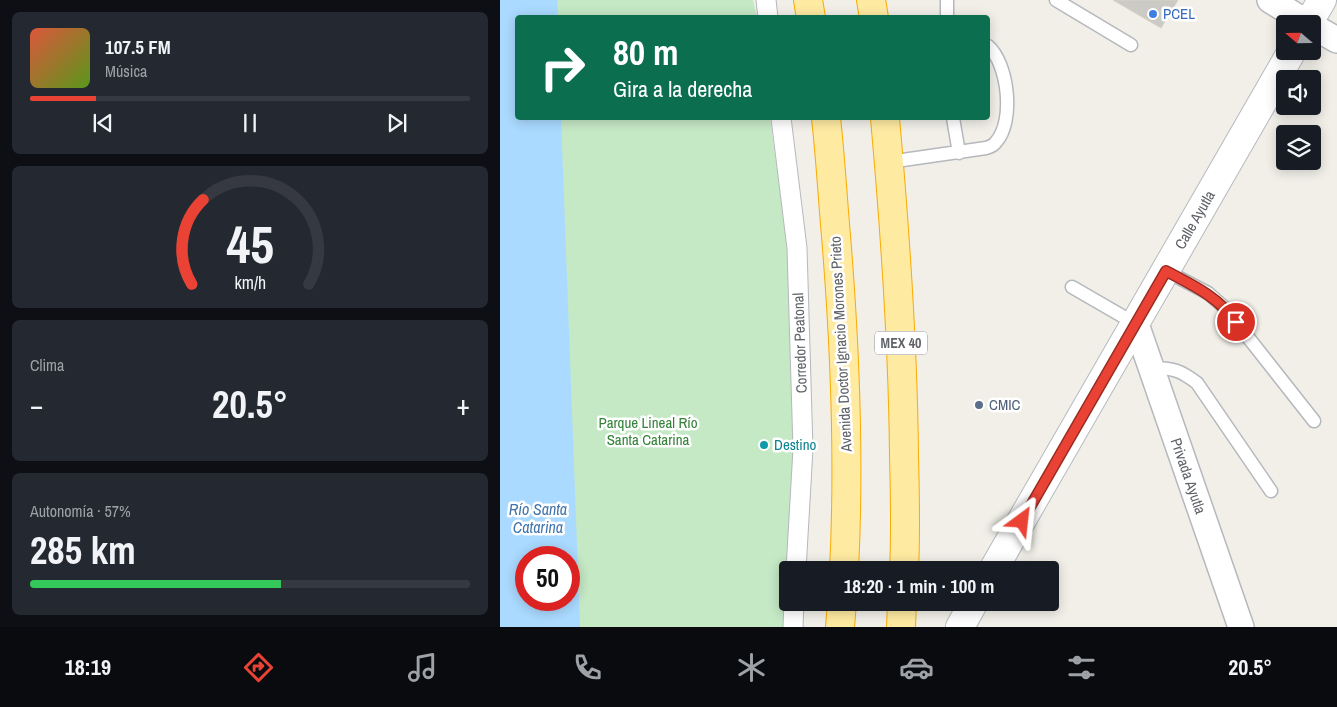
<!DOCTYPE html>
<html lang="es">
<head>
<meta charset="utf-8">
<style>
	body { margin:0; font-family:"Archivo Narrow",sans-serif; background:#242831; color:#f1f3f6; height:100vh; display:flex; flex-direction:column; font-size:19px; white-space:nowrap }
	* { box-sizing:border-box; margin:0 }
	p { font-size:16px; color:#9ea1a6 }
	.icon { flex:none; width:28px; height:28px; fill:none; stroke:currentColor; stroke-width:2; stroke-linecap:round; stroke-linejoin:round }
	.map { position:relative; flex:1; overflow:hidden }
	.details { display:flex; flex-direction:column; gap:12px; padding:12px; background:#0d0f14; width:500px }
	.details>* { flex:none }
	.top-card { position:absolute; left:15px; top:15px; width:475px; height:105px; border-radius:5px; box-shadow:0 2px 12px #0003; background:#0b6e4f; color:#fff; overflow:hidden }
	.needle { width:32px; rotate:290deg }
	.controls { position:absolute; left:776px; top:15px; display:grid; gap:10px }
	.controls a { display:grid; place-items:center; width:45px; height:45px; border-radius:5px; background:#171b24; box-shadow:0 2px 12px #0003; font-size:25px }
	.speed { position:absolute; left:15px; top:546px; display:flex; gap:10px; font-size:25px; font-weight:700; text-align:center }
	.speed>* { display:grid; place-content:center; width:65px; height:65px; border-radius:50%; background:#171b24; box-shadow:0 2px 12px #0003; line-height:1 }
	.speed .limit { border:8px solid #d22; background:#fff; color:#111 }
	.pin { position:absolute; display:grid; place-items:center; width:42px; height:42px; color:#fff; margin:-21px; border:2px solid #fff; border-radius:50%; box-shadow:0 1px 5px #0007 }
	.me { position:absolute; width:55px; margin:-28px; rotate:30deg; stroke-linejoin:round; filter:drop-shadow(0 0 4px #0008) }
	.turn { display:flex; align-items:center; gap:18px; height:105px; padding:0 15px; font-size:22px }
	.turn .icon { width:65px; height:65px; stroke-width:2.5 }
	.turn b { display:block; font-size:35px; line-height:42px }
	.big { font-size:38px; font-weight:700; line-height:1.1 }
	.details .tile { flex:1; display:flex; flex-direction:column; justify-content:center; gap:8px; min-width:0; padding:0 18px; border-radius:8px; background:#242831 }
	.details .dial { align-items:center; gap:0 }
	.dial svg { height:130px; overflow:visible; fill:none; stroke:#363941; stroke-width:7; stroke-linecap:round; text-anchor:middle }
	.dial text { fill:#f1f3f6; stroke:none }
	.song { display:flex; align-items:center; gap:15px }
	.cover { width:60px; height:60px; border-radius:8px; background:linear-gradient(135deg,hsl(10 70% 55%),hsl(90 70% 35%)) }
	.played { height:5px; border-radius:2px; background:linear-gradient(90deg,#ea4335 15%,#363941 15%) }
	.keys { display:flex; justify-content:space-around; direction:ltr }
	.heat { display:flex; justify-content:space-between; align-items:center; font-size:28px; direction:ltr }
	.charge { height:8px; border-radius:4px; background:linear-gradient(90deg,#34c759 57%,#363941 0) }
	.trip { position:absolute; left:279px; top:561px; width:280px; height:50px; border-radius:5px; background:#171b24; box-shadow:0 2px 12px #0003; font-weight:700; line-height:50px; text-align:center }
	.tab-bar { display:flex; height:80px; justify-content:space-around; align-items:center; background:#090b0e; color:#9ea1a6 }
	.tab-bar .icon { width:35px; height:35px }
	.tab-bar .selected { color:#ea4335 }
	.tab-bar b { font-size:22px; color:#f1f3f6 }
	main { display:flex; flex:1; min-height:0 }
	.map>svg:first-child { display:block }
	.green { fill:#c5e8c5; fill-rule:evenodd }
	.water { fill:#aadaff; fill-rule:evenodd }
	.building { fill:#cccac5; stroke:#d6d1c6 }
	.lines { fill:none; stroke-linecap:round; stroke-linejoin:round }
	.service-casing { stroke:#b5b8bc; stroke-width:15 }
	.pedestrian-casing { stroke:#b5b8bc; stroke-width:21 }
	.minor-casing { stroke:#b5b8bc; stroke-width:28 }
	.secondary-casing { stroke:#b6babf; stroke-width:30 }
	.trunk-casing { stroke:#f9ab00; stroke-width:30 }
	.service { stroke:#fff; stroke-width:12 }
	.pedestrian { stroke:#fff; stroke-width:19 }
	.minor { stroke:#fff; stroke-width:25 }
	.secondary { stroke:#fff; stroke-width:28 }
	.trunk { stroke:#feeaa1; stroke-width:28 }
	.route-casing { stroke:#982c22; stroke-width:12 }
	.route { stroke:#ea4335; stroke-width:9 }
	.shop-dot { fill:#3f7fe0; stroke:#fff; stroke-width:2 }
	.service-dot { fill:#5c6f8a; stroke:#fff; stroke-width:2 }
	.culture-dot { fill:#0f9aa8; stroke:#fff; stroke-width:2 }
	.labels { text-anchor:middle; stroke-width:5; stroke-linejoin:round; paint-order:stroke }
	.shield { fill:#fff; stroke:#8f9295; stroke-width:1 }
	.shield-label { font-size:14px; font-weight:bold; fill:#5f6368 }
	.shop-label { font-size:15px; fill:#366cbe; stroke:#fff; text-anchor:start }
	.street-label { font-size:15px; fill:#5f6368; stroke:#fff }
	.service-label { font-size:15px; fill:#4e5e75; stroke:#fff; text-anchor:start }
	.park-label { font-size:15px; fill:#348238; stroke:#fff }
	.culture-label { font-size:15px; fill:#0d838f; stroke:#fff; text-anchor:start }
	.water-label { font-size:16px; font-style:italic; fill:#4174aa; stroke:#fff }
</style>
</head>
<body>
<main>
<section class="details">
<div class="tile">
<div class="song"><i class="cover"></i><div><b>107.5 FM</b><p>Música</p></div></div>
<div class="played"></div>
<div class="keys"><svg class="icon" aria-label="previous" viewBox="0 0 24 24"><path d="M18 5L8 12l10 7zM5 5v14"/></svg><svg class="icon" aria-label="pause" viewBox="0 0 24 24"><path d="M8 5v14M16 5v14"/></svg><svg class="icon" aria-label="next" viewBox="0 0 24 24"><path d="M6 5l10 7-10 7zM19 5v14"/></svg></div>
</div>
<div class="tile dial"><svg viewBox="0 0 100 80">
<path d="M14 69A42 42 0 1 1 86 69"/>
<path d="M14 69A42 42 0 0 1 21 17" stroke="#ea4335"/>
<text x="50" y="56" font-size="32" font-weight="700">45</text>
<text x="50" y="72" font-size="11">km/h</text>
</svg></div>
<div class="tile"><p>Clima</p>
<div class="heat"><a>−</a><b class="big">20.5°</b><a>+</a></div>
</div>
<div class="tile"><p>Autonomía · 57%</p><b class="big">285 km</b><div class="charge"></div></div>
</section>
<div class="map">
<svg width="837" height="627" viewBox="0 0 837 627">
	<rect width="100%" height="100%" fill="#f1efe8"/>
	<path class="green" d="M0 0H253L257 17 18 18V118H270L288 250 298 457 288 570V602L290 627H0ZM26 558H69V600H26Z"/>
	<path class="water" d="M0 0H57L58 17 18 18V118H61L80 627H0ZM26 558H69V600H26Z"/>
	<path class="building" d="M613 0H678L661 28Z"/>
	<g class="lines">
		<defs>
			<path id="service" d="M447 0V16L448 18
				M556 0 631 45
				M453 118 459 153
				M389 162 486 148C490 147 494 145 496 142 515 121 508 63 488 46
				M666 271 708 293 725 308 814 421
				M572 287 636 324
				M651 368C673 368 680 370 697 383L771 491"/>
			<path id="pedestrian" d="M266 0 268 18
				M281 118 297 248 303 449 296 570
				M293 627 294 602"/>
			<path id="minor" d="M770 0 809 24
				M812 26 837 40
				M636 324 741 627"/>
			<path id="secondary" d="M808 24 822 0
				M493 570 792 51
				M460 627 474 602"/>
			<path id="trunk" d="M308 0 311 18
				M371 0 374 18
				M326 118C330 153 332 188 335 224 345 341 350 453 344 570
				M385 118C395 230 403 343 404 456 405 494 406 532 404 570
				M340 627 342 602
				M401 627 402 602"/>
		</defs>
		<use href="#service" class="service-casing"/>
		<use href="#pedestrian" class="pedestrian-casing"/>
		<use href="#minor" class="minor-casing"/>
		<use href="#secondary" class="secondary-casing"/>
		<use href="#trunk" class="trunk-casing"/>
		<use href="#service" class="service"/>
		<use href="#pedestrian" class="pedestrian"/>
		<use href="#minor" class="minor"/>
		<use href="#secondary" class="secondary"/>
		<use href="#trunk" class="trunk"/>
	</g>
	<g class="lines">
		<defs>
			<path id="route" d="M522 521 666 271C694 286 717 296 736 322"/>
		</defs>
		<use href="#route" class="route-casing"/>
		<use href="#route" class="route"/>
	</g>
	<circle class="shop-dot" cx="653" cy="14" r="5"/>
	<circle class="service-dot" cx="479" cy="405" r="5"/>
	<circle class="culture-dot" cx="264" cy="445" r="5"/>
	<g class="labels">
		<rect class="shield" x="375" y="331.5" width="52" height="23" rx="4"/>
		<g class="shield-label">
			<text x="401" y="348">MEX 40</text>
		</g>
		<g class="shop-label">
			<text x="663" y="19">PCEL</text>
		</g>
		<g class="street-label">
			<text transform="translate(695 220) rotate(-60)" y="5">Calle Ayutla</text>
			<text transform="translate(300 343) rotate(-92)" y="5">Corredor Peatonal</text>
			<text transform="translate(341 344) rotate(-93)" y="5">Avenida Doctor Ignacio Morones Prieto</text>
			<text transform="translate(688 476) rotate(71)" y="5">Privada Ayutla</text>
		</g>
		<g class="service-label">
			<text x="489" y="410">CMIC</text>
		</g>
		<g class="park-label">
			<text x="148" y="428">Parque Lineal Río<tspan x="148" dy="17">Santa Catarina</tspan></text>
		</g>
		<g class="culture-label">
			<text x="274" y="450">Destino</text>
		</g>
		<g class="water-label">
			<text x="38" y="515">Río Santa<tspan x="38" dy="18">Catarina</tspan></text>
		</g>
	</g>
</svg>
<div class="controls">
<a><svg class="needle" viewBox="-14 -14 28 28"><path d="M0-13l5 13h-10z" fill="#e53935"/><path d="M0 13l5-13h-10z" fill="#9ea1a6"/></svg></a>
<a><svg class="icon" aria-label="sound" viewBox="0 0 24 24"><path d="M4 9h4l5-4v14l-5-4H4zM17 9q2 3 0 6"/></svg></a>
<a><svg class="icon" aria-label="layers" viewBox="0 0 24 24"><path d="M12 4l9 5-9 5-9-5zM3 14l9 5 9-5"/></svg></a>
</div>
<div class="speed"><div class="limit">50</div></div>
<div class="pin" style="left:736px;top:322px;background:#d93025"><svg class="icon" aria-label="arrive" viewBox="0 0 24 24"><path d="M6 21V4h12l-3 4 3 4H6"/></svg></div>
<svg class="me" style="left:522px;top:521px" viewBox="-20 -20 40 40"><path d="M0-17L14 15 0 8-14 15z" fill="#ea4335" stroke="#fff" stroke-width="4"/></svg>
<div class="trip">18:20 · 1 min · 100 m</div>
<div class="top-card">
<div class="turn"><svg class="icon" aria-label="right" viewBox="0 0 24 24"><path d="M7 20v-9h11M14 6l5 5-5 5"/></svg><div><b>80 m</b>Gira a la derecha</div></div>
</div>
</div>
</main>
<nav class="tab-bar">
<b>18:19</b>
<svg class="icon selected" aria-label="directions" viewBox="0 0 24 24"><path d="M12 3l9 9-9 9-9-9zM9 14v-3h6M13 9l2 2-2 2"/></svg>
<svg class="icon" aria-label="music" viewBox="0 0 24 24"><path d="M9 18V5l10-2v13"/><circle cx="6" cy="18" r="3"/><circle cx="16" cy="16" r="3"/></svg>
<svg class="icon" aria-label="phone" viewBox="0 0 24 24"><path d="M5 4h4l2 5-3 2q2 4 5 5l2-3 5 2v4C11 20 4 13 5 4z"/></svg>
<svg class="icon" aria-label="climate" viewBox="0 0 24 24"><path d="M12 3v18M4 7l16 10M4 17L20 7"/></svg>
<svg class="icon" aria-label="car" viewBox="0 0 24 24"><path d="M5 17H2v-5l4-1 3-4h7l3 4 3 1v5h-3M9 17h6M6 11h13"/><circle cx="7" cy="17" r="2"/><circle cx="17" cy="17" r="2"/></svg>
<svg class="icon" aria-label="filters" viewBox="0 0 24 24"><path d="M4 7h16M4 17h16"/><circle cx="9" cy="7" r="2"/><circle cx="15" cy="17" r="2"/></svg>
<b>20.5°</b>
</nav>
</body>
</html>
